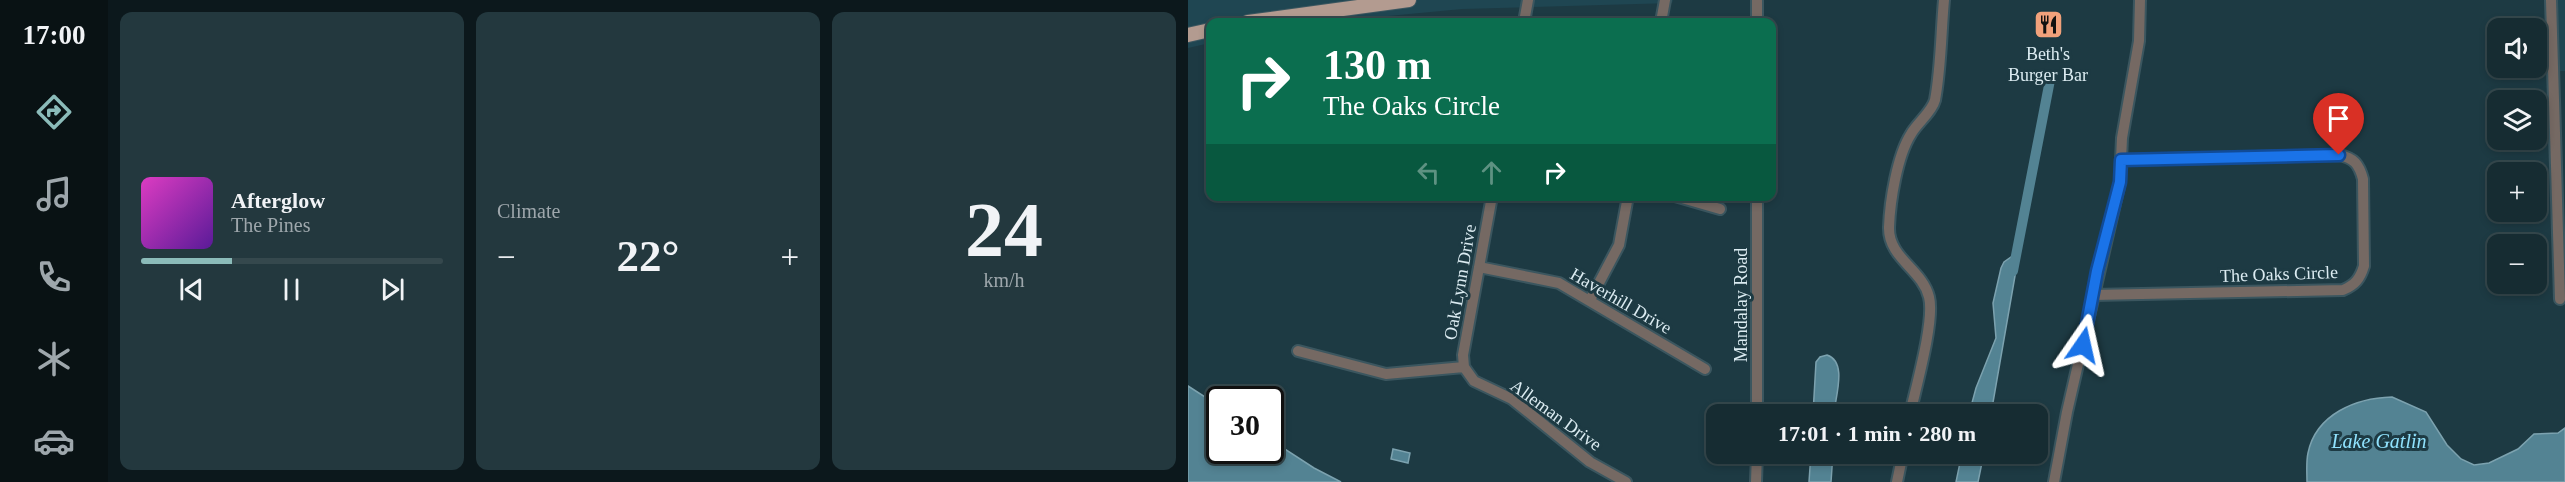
<!DOCTYPE html>
<html lang="en">
<head>
<meta charset="utf-8">
<style>
	body { margin:0; font-family:"Times New Roman",serif; background:#23383e; color:#f1f3f6; height:100vh; display:flex; flex-direction:column; font-size:22px; white-space:nowrap }
	* { box-sizing:border-box; margin:0 }
	p { font-size:20px; color:#9ea7ac }
	.icon { flex:none; width:33px; height:33px; fill:none; stroke:currentColor; stroke-width:2; stroke-linecap:round; stroke-linejoin:round }
	.map { position:relative; flex:1; overflow:hidden }
	.panel { display:flex; flex-direction:column; gap:12px; padding:12px; background:#0c181c; width:1080px }
	.panel>* { flex:none }
	.top-card { position:absolute; left:18px; top:18px; width:570px; height:183px; border-radius:12px; box-shadow:0 3px 9px #0003,0 0 0 2px #35484d; background:#0b6e4f; color:#fff; overflow:hidden }
	.fabs { position:absolute; left:1299px; top:18px; display:grid; gap:12px }
	.fabs a { display:grid; place-items:center; width:60px; height:60px; border-radius:12px; background:#162c32; box-shadow:0 3px 9px #0003,0 0 0 2px #35484d; font-size:30px }
	.speed { position:absolute; left:18px; top:386px; display:flex; gap:12px; font-size:30px; font-weight:700; text-align:center }
	.speed>* { display:grid; place-content:center; width:78px; height:78px; border-radius:50%; background:#162c32; box-shadow:0 3px 9px #0003,0 0 0 2px #35484d; line-height:1 }
	.speed .limit { border:3px solid #111; border-radius:9px; background:#fff; color:#111 }
	.pin { position:absolute; display:grid; place-items:center; width:51px; height:51px; color:#fff; margin:-62px -26px; border-radius:50% 50% 50% 0; rotate:-45deg; box-shadow:0 0 6px #0007 }
	.pin .icon { rotate:45deg }
	.me { position:absolute; width:66px; margin:-33px; rotate:11deg; stroke-linejoin:round; filter:drop-shadow(0 0 4px #0008) }
	.turn { display:flex; align-items:center; gap:21px; height:126px; padding:0 18px; font-size:27px }
	.turn .icon { width:78px; height:78px; stroke-width:2.5 }
	.turn b { display:block; font-size:42px; line-height:51px }
	.lanes { display:flex; align-items:center; height:57px; padding:0 18px; background:#0003; justify-content:center; gap:30px; direction:ltr }
	.lanes .off { opacity:.35 }
	.big { font-size:45px; font-weight:700; line-height:1.1 }
	.panel .widget { flex:1; display:flex; flex-direction:column; justify-content:center; gap:9px; min-width:0; padding:0 21px; border-radius:12px; background:#23383e }
	.panel .dial { align-items:center; gap:0 }
	.dial b { font-size:78px; line-height:1 }
	.song { display:flex; align-items:center; gap:18px }
	.cover { width:72px; height:72px; border-radius:9px; background:linear-gradient(135deg,hsl(310 70% 55%),hsl(270 70% 35%)) }
	.played { height:6px; border-radius:3px; background:linear-gradient(90deg,#8bbbb9 30%,#35484d 30%) }
	.keys { display:flex; justify-content:space-around; direction:ltr }
	.heat { display:flex; justify-content:space-between; align-items:center; font-size:33px; direction:ltr }
	.panel .tiles { flex:1; display:grid; gap:12px; grid-template-columns:repeat(3,1fr) }
	.trip { position:absolute; left:518px; top:404px; width:342px; height:60px; border-radius:12px; background:#162c32; box-shadow:0 3px 9px #0003,0 0 0 2px #35484d; font-weight:700; line-height:60px; text-align:center }
	main { display:flex; flex:1; min-height:0 }
	.menu { display:flex; flex-direction:column; width:108px; justify-content:space-around; align-items:center; background:#091214; color:#9ea7ac }
	.menu .icon { width:42px; height:42px }
	.menu .active { color:#8bbbb9 }
	.menu b { font-size:27px; color:#f1f3f6 }
	.map>svg:first-child { display:block }
	.built { fill:#1f4652 }
	.water { fill:#538393; stroke:#7ca2af; stroke-width:1.5 }
	.lines { fill:none; stroke-linecap:round; stroke-linejoin:round }
	.canal { stroke:#538393; stroke-width:10 }
	.minor-casing { stroke:#3b565f; stroke-width:14 }
	.major-casing { stroke:#3b565f; stroke-width:16 }
	.minor { stroke:#756963; stroke-width:10 }
	.major { stroke:#b39b90; stroke-width:14 }
	.route-casing { stroke:#114b97; stroke-width:15 }
	.route { stroke:#1a73e8; stroke-width:10 }
	.labels { text-anchor:middle; stroke-width:6; stroke-linejoin:round; paint-order:stroke }
	.poi-label { font-size:18px; fill:#dbebf1; stroke:#1d3a43 }
	.street-label { font-size:18px; fill:#dbebf1; stroke:#1d3a43 }
	.water-label { font-size:20px; font-style:italic; fill:#90e2fd; stroke:#1d3a43 }
</style>
</head>
<body>
<main>
<nav class="menu">
<b>17:00</b>
<svg class="icon active" aria-label="directions" viewBox="0 0 24 24"><path d="M12 3l9 9-9 9-9-9zM9 14v-3h6M13 9l2 2-2 2"/></svg>
<svg class="icon" aria-label="music" viewBox="0 0 24 24"><path d="M9 18V5l10-2v13"/><circle cx="6" cy="18" r="3"/><circle cx="16" cy="16" r="3"/></svg>
<svg class="icon" aria-label="phone" viewBox="0 0 24 24"><path d="M5 4h4l2 5-3 2q2 4 5 5l2-3 5 2v4C11 20 4 13 5 4z"/></svg>
<svg class="icon" aria-label="climate" viewBox="0 0 24 24"><path d="M12 3v18M4 7l16 10M4 17L20 7"/></svg>
<svg class="icon" aria-label="car" viewBox="0 0 24 24"><path d="M5 17H2v-5l4-1 3-4h7l3 4 3 1v5h-3M9 17h6M6 11h13"/><circle cx="7" cy="17" r="2"/><circle cx="17" cy="17" r="2"/></svg>
</nav>
<section class="panel">
<div class="tiles">
<div class="widget">
<div class="song"><i class="cover"></i><div><b>Afterglow</b><p>The Pines</p></div></div>
<div class="played"></div>
<div class="keys"><svg class="icon" aria-label="previous" viewBox="0 0 24 24"><path d="M18 5L8 12l10 7zM5 5v14"/></svg><svg class="icon" aria-label="pause" viewBox="0 0 24 24"><path d="M8 5v14M16 5v14"/></svg><svg class="icon" aria-label="next" viewBox="0 0 24 24"><path d="M6 5l10 7-10 7zM19 5v14"/></svg></div>
</div>
<div class="widget"><p>Climate</p>
<div class="heat"><a>−</a><b class="big">22°</b><a>+</a></div>
</div>
<div class="widget dial"><b>24</b><p>km/h</p></div>
</div>
</section>
<div class="map">
<svg width="1377" height="482" viewBox="0 0 1377 482">
	<rect width="100%" height="100%" fill="#1d3a43"/>
	<path class="built" d="M0 0H485L484 3 274 9 137 22H22V43L0 48Z
		M1367 0H1377V71H1368Z"/>
	<path class="water" d="M823 257 827 258V276L803 414H781L788 388 808 338 805 303 813 268 816 262Z
		M639 355C660 362 647 397 646 414H625L628 362 632 357Z
		M0 386 31 406 32 450H82L83 440 126 468 153 482H0Z
		M1204 397 1238 412 1259 445 1273 459 1286 465 1301 463 1330 449 1346 434 1370 433 1377 428V482H1119C1119 473 1118 462 1120 453 1128 414 1168 398 1204 397Z
		M205 449 222 453 220 463 203 459Z
		M623 453H645L643 482H621Z
		M774 453H796L790 482H768Z"/>
	<g class="lines">
		<path class="canal" d="M825 271 862 80"/>
		<defs>
			<path id="minor" d="M1363 0 1372 299
				M336 22 340 0
				M473 22 477 0
				M569 22V0
				M304 196 275 355 276 367 286 381 324 399 402 462 438 482
				M487 196 532 209
				M569 196V414
				M291 267 371 283 517 369
				M905 295 1155 290C1167 285 1172 279 1176 266L1175 179C1171 164 1166 158 1151 155L933 160
				M402 300 431 245 440 196
				M110 351 198 374 276 367
				M722 414C728 387 747 320 741 297 734 269 700 258 701 227 702 201 709 156 723 134 729 123 744 112 747 100 753 68 753 33 756 0
				M568 482 569 453
				M709 482 715 453
				M866 482 879 412 932 182 934 138 951 41 952 0"/>
			<path id="major" d="M60 22 221 0
				M0 35 22 30"/>
		</defs>
		<use href="#minor" class="minor-casing"/>
		<use href="#major" class="major-casing"/>
		<use href="#minor" class="minor"/>
		<use href="#major" class="major"/>
	</g>
	<g class="lines">
		<defs>
			<path id="route" d="M895 345 909 271 932 182 933 160 1151 155"/>
		</defs>
		<use href="#route" class="route-casing"/>
		<use href="#route" class="route"/>
	</g>
	<defs>
		<symbol id="restaurant-square" viewBox="-11 -11 22 22"><rect x="-9" y="-9" width="18" height="18" rx="4" fill="#f1a17b" stroke="#1d3a43"/><path d="M-5-6h1v4h1v-4h1v4h1v-4h1v5L-1.5 .5V6h-2V.5L-5-1ZM5-6V6H3V1.5H1.5Q1.5-4 5-6Z" fill="#111"/></symbol>
	</defs>
	<g fill-rule="evenodd">
		<use href="#restaurant-square" x="844" y="8" width="33" height="33"/>
	</g>
	<g class="labels">
		<g class="poi-label">
			<text x="860" y="60">Beth's<tspan x="860" dy="21">Burger Bar</tspan></text>
		</g>
		<g class="street-label">
			<text transform="translate(1091 274) rotate(-2)" y="6">The Oaks Circle</text>
			<text transform="translate(272 282) rotate(-80)" y="6">Oak Lynn Drive</text>
			<text transform="translate(433 301) rotate(30)" y="6">Haverhill Drive</text>
			<text transform="translate(553 305) rotate(-90)" y="6">Mandalay Road</text>
			<text transform="translate(368 415) rotate(36)" y="6">Alleman Drive</text>
		</g>
		<g class="water-label">
			<text x="1191" y="448">Lake Gatlin</text>
		</g>
	</g>
</svg>
<div class="fabs">
<a><svg class="icon" aria-label="sound" viewBox="0 0 24 24"><path d="M4 9h4l5-4v14l-5-4H4zM17 9q2 3 0 6"/></svg></a>
<a><svg class="icon" aria-label="layers" viewBox="0 0 24 24"><path d="M12 4l9 5-9 5-9-5zM3 14l9 5 9-5"/></svg></a>
<a>+</a>
<a>−</a>
</div>
<div class="speed"><div class="limit">30</div></div>
<div class="pin" style="left:1151px;top:155px;background:#d93025"><svg class="icon" aria-label="arrive" viewBox="0 0 24 24"><path d="M6 21V4h12l-3 4 3 4H6"/></svg></div>
<svg class="me" style="left:895px;top:345px" viewBox="-20 -20 40 40"><path d="M0-17L14 15 0 8-14 15z" fill="#1a73e8" stroke="#fff" stroke-width="4"/></svg>
<div class="trip">17:01 · 1 min · 280 m</div>
<div class="top-card">
<div class="turn"><svg class="icon" aria-label="right" viewBox="0 0 24 24"><path d="M7 20v-9h11M14 6l5 5-5 5"/></svg><div><b>130 m</b>The Oaks Circle</div></div>
<div class="lanes"><svg class="icon off" aria-label="left" viewBox="0 0 24 24"><path d="M17 20v-9H6M10 6l-5 5 5 5"/></svg><svg class="icon off" aria-label="ahead" viewBox="0 0 24 24"><path d="M12 20V5M6 11l6-6 6 6"/></svg><svg class="icon" aria-label="right" viewBox="0 0 24 24"><path d="M7 20v-9h11M14 6l5 5-5 5"/></svg></div>
</div>
</div>
</main>
</body>
</html>
